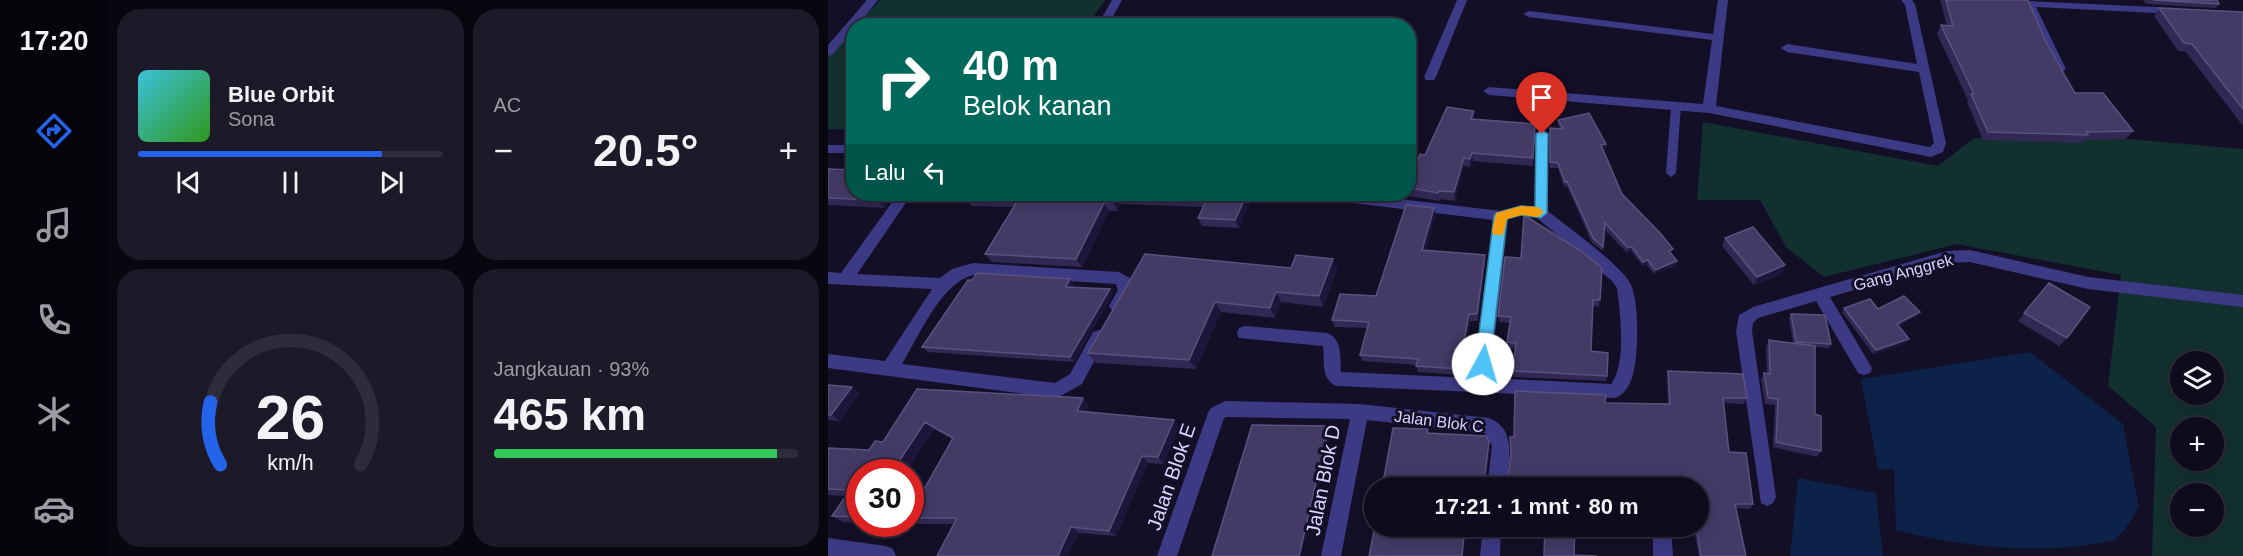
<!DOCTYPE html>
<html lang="id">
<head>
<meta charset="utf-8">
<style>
	body { margin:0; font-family:Arial,sans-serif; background:#1c1929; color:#f1f3f6; height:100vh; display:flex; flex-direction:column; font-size:22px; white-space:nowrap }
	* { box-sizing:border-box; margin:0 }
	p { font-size:20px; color:#9b9ba3 }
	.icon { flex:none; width:33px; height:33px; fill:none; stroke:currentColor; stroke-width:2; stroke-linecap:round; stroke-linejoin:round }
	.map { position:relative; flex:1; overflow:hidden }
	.drawer { display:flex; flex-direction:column; gap:9px; padding:9px; background:#08060f; width:720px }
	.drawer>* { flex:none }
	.hud { position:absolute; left:18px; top:18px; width:570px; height:183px; border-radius:24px; box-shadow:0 3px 15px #0003,0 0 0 2px #2e2b3b; background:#00695c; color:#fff; overflow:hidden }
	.buttons { position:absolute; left:1342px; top:351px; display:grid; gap:12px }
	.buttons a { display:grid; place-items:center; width:54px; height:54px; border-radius:50%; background:#0e0b1c; box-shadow:0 3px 15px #0003,0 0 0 2px #2e2b3b; font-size:30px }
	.speed { position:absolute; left:18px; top:459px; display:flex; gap:12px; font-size:30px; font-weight:700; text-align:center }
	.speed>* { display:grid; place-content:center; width:78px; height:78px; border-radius:50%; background:#0e0b1c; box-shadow:0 3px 15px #0003,0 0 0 2px #2e2b3b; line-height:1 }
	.speed .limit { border:9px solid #d22; background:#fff; color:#111 }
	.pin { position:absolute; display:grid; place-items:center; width:51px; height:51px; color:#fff; margin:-62px -26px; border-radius:50% 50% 50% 0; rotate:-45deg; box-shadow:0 0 6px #0007 }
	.pin .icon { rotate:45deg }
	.me { position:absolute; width:66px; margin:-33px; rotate:6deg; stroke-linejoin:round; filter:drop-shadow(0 0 4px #0008) }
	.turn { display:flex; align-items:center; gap:21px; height:126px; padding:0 18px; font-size:27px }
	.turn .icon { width:78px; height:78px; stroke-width:2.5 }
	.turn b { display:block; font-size:42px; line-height:51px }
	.then { display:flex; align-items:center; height:57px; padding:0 18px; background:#0003; gap:12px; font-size:22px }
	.big { font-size:45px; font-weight:700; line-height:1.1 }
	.drawer .widget { flex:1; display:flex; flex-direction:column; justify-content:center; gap:9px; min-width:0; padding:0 21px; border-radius:24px; background:#1c1929 }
	.drawer .dial { align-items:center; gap:0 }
	.dial svg { height:156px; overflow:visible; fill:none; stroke:#2e2b3b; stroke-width:7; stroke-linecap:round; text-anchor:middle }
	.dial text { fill:#f1f3f6; stroke:none }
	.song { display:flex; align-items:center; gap:18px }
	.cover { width:72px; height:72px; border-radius:9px; background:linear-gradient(135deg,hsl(190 70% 55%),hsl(110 70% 35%)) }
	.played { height:6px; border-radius:3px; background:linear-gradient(90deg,#2563eb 80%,#2e2b3b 80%) }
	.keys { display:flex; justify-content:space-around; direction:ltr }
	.heat { display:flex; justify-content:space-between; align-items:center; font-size:33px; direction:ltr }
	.charge { height:9px; border-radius:4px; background:linear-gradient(90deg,#34c759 93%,#2e2b3b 0) }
	.drawer .tiles { flex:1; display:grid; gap:9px; grid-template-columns:repeat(2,1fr) }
	.trip { position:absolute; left:536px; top:477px; width:345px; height:60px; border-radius:30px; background:#0e0b1c; box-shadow:0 3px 15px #0003,0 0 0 2px #2e2b3b; font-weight:700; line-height:60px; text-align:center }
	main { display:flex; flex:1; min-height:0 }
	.dock { display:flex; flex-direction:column; width:108px; justify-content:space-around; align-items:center; background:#06040b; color:#9b9ba3 }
	.dock .icon { width:42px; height:42px }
	.dock .selected { color:#2563eb }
	.dock b { font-size:27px; color:#f1f3f6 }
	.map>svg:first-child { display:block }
	.green { fill:#12302f; fill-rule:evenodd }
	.water { fill:#0c2248 }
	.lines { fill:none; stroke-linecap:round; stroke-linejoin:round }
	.lane { fill:#3d3a85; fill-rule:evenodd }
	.street { fill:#3d3a85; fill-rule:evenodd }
	.wall { fill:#312854 }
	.shaded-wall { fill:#1d163a }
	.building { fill:#433a66; stroke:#5a527e; stroke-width:1.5 }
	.route { fill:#4fc3f7; stroke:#337fa1; stroke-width:1.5 }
	.slow { fill:#f59e0b }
	.labels { text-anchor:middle; stroke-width:6; stroke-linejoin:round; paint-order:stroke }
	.street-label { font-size:16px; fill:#d9d4ff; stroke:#130f26 }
	.near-street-label { font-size:20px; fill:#d9d4ff; stroke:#130f26 }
</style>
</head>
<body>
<main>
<nav class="dock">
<b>17:20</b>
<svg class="icon selected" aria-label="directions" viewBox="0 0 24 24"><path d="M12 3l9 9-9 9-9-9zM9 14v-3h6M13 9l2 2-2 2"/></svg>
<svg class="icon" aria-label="music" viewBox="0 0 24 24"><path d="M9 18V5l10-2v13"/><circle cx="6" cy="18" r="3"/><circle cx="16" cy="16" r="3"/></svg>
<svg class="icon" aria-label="phone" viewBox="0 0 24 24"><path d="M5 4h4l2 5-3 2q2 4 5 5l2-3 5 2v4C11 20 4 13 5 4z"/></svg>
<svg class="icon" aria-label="climate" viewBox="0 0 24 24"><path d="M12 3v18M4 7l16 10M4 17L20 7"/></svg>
<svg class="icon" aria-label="car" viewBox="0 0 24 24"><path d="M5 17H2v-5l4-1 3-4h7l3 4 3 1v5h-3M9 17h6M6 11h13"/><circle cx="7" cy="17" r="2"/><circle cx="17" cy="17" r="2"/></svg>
</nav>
<section class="drawer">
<div class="tiles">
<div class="widget">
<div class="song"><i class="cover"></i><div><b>Blue Orbit</b><p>Sona</p></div></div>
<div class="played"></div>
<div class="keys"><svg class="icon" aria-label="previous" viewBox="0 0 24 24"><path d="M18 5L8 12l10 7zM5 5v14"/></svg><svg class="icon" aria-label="pause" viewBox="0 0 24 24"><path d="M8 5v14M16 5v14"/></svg><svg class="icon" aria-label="next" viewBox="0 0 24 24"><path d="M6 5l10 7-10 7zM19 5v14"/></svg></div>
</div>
<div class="widget"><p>AC</p>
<div class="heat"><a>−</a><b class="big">20.5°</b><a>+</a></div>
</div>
<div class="widget dial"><svg viewBox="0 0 100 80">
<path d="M14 69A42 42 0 1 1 86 69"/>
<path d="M14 69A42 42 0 0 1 9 37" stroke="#2563eb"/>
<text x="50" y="56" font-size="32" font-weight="700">26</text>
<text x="50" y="72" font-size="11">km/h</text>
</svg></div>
<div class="widget"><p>Jangkauan · 93%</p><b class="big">465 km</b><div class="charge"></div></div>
</div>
</section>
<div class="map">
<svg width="1415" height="556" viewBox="0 0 1415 556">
	<rect width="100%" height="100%" fill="#130f26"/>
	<path class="green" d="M52 0H277L260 25 28 26Z
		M25 29V130L0 129V56Z
		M875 122 1110 166 1146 138 1300 139 1415 149V556H1324L1328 427 1280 386 1293 275 1129 244 996 277 958 247 932 200H869ZM1353 362H1386V394H1353ZM1353 428H1386V460H1353ZM1353 494H1386V526H1353Z"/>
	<path class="water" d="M1202 352 1295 424 1311 507C1305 516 1296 534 1287 540 1219 556 1137 548 1068 530L1066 470 1050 469 1033 379Z
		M970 478 1048 493 1055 556H962Z"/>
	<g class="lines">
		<path class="lane" d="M848 103 853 106 848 173 843 177 838 173 843 106Z"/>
		<path class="street" d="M39 0H50L29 26H26V30L4 55 0 56V45Z
			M284 0H294L282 22 304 23 309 26H269Z
			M629 0H639L608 77 606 80H598L596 77Z
			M890 0H900L888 106 1102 147 1106 143 1091 72 959 52 953 48 959 44 1089 64 1077 5 1073 0H1084L1087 4 1118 143 1115 152 1103 157 881 113 661 95 655 91 661 87 875 104 884 40 701 17 695 14 701 11 885 34Z
			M1177 0 1349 8 1354 11 1349 14 1208 7 1238 69 1232 73 1226 69 1197 6 1177 4Z
			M714 130 720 134V211C739 227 794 265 803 285 811 304 810 344 807 364 805 377 801 393 787 398L509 386C492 380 497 360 495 346L411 338 409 333 411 328 417 326 499 333C515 339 512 358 513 372L645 378 665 220 492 199 485 194H529L673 211 693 205 706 207 708 134ZM693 215 709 218 784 281 789 288C792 312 799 364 783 384L662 378 680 219Z
			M0 145H26V153H0Z
			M70 194H84L29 274 112 278 124 269 145 263 291 272 302 278 306 291 294 310H284L281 306 290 290 288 284 145 275C113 283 91 336 74 364L227 383 242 374 265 332 271 330 277 332 279 337 254 384 229 398 0 368V354L57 361 104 289 0 284V272L13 273Z
			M1142 250 1260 277 1415 295V307L1260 289 1142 262 1119 263 1002 297 1044 368 1042 373 1036 375 1030 373 988 301 930 318 925 323 924 331 948 497 945 503 939 506 933 503 908 331 911 315 925 307 1119 251Z
			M397 401 532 404 661 418C690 429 681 464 677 488H659L664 446 657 433 539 420 513 556H493L522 419 399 417 396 418 349 556H329L380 413 383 408Z
			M655 526H673L672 556H652Z
			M825 526H843L845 556H825Z
			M0 538 58 546 65 549 68 556H0Z"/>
	</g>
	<path class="wall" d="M1112 0H1200L1218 42 1247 93 1305 131 1298 139 1256 140 1254 143 1155 140 1139 102 1140 100 1109 34 1113 25 1119 26Z
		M1315 0H1389L1391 4 1388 8 1318 4Z
		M1331 8 1415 12V126L1358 52 1350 51 1326 16Z
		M647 120 707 124 705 166 645 161 642 167 636 166 627 201 612 199V201L582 196 581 188 597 155Z
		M730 120 778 144V149L775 150 794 194 849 261 848 266 826 274 819 265 815 266 803 251 799 253 776 229 775 251 764 243 739 186 736 187 730 168H722V128L732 129 730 125Z
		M0 169 26 194H67L56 208 0 205Z
		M426 194 411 228 374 226 370 218 375 207 292 204 290 211H281L254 267 164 262 157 254 185 207 144 206 137 198Z
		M608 215 597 250 657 255V262L650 321H642L632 375 590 372 588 365 534 361 532 355 539 328 507 327 504 320 548 296Z
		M897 238 954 274 926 285 894 246Z
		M505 259 509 270 495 307 453 302 447 318 393 312 368 369 268 363 260 353 463 268Z
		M774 268 771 307 765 306 763 351 779 376 778 381 685 377V371L687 349 679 348V342L682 323 671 322 670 316Z
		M1221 283 1239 338 1231 346 1190 321Z
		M246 284 245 287 285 294 246 362 100 352 94 347Z
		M1016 308 1050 309 1092 312 1089 316 1070 326 1081 339 1078 343 1045 354 1014 312Z
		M963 314 1003 344 1001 348 987 347V414L993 451 989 457 945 447 947 405 937 404 933 380 936 373 939 374 938 347 941 340 965 343 961 318Z
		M840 371 919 398 916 404 895 403 901 452 925 504 922 509 908 508 918 556H871L865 526H870V488H857L856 487 836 488H554L600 429 601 433 662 446 657 484 658 486 679 484 686 437 777 403 840 404 839 376Z
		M0 385 32 393 12 421 0 420Z
		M89 389 261 405 258 412 351 426 336 464 320 463 288 536 251 533 126 524H90L82 519V514L124 439 106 429 78 472H32V523L15 522 4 516 18 496 0 495V448L41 450 55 442Z"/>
	<path class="shaded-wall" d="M646 111 647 119H643Z
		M778 144V149L773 150V145Z
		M644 153 645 161 642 167V159Z
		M636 158V166L627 201 626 192Z
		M54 194H67L56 208 49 200Z
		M419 194H426L411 228 407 220Z
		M287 196 292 204 290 211 285 202Z
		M276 203 281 211 254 267 248 259Z
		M606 208 608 215 595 257 594 250Z
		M804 247 803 251 799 253 800 248Z
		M657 255V262L650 321 649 314Z
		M505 259 509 270 495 307 491 296Z
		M820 260 819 265 815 266V262Z
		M849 261 848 266 826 274 827 270Z
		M957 265 954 274 926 285 929 277Z
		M242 279 246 284 242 292 238 287Z
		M282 289 285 294 246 362 242 357Z
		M448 292 453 302 447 318 442 308Z
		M387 302 393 312 368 369 361 360Z
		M1092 312 1089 316 1066 328 1069 324Z
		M641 314 642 321 632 375 631 369Z
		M1081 339 1078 343 1045 354 1048 350Z
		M24 387 32 393 12 421 3 415Z
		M255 398 261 405 255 418 249 411Z
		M346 420 351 426 336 464 330 457Z
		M97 422 106 429 78 472H64Z
		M501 426 503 430 473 556H471Z
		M661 441 662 446 657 488 656 483Z
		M314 456 320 463 288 536 281 531Z
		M637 526H638L635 556H634Z
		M243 527 251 533 240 556H230Z"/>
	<path class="building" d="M1118 0H1200L1218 42 1247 93H1275L1305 131 1259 132 1260 135 1160 132 1143 94H1146L1113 25 1125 26Z
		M1325 0H1389L1391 4Z
		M1331 8 1415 12V109L1364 44 1356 43Z
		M619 107 646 111 643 119 707 124 705 158 644 153 642 159 636 158 626 192 611 191 610 193 581 188 592 154 597 155Z
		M761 113 778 144 773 145 794 194 833 234 845 249 841 251 849 261 827 270 820 260 815 262 804 247 800 248 777 223 775 247 765 238 739 181 737 182 730 163 722 162V128L735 129 730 120Z
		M0 169 26 170V194H54L49 200 0 198Z
		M140 194H419L407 220 370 218 379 199 287 196 285 202 276 203 248 259 157 254 190 200 137 198Z
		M578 205 606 208 594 250 657 255 649 314H641L631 369 588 366 590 359 532 355 541 322 504 320 512 294 548 296Z
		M696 215 753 251 774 268 772 300H765L763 351 780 353 779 376 685 371 688 343 679 342 683 317 670 316 677 257 693 258Z
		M925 227 957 265 929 277 897 238Z
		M317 254 463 268 468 255 505 259 491 296 448 292 442 308 387 302 361 360 260 353Z
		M149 273 242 279 238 287 282 289 242 357 94 347 140 280H144Z
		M1221 283 1262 307 1239 338 1196 313Z
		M1076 296 1092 312 1069 324 1081 339 1048 350 1016 308 1042 299 1050 309Z
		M963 314 997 315 1003 344 968 342Z
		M941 340 987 346V414L993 416V451L948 442 950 399 940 398 936 373 942 374Z
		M840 371 915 374 919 398H895L901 452 918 453 925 504H907L918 556H873L868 526H870V488H859L858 482 748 488H554L565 428 600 429 599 433 658 436 661 441 656 483 658 486 679 484 683 454 682 437H686L687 391 778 395 777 403 842 404Z
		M0 385 24 387 3 415H0Z
		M89 389 255 398 249 411 346 420 330 457 314 456 281 531 243 527 230 556H109L129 518H82V514L125 438 97 422 64 472H32V517L4 516 22 490 0 489V448L41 450 47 441 55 442Z
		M424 425 501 426 471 556H384Z
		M547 526H637L634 556H541Z
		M717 526H747L746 555 769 556H716Z"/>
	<path class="route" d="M714 130 720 134 719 213 713 218 693 215 679 219 662 364 655 371 647 364 666 216 668 213 693 206 707 207 708 134Z"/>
	<path class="slow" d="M693 206 710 207 716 212 710 217 693 215 679 219 675 235H666L664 232 668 213Z"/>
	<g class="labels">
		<g class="street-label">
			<text transform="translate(1075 272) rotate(-15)" y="6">Gang Anggrek</text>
			<text transform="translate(611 421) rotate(7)" y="6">Jalan Blok C</text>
		</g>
		<g class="near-street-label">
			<text transform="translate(343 477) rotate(-71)" y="7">Jalan Blok E</text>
			<text transform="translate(495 480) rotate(-79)" y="7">Jalan Blok D</text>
		</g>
	</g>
</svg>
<div class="buttons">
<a><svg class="icon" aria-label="layers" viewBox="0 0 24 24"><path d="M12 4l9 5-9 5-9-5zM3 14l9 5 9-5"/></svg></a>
<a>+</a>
<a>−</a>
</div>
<div class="speed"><div class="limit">30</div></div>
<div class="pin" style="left:714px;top:134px;background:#d93025"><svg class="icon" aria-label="arrive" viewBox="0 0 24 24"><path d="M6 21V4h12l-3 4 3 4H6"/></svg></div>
<svg class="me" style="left:655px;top:364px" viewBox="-20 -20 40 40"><circle r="19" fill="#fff"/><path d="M0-13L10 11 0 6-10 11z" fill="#4fc3f7"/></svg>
<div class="trip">17:21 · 1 mnt · 80 m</div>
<div class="hud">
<div class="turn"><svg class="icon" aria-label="right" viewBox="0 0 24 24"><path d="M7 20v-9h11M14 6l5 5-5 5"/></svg><div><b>40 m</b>Belok kanan</div></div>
<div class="then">Lalu<svg class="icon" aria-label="left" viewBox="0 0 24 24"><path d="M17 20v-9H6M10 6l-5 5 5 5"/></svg></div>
</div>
</div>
</main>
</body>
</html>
